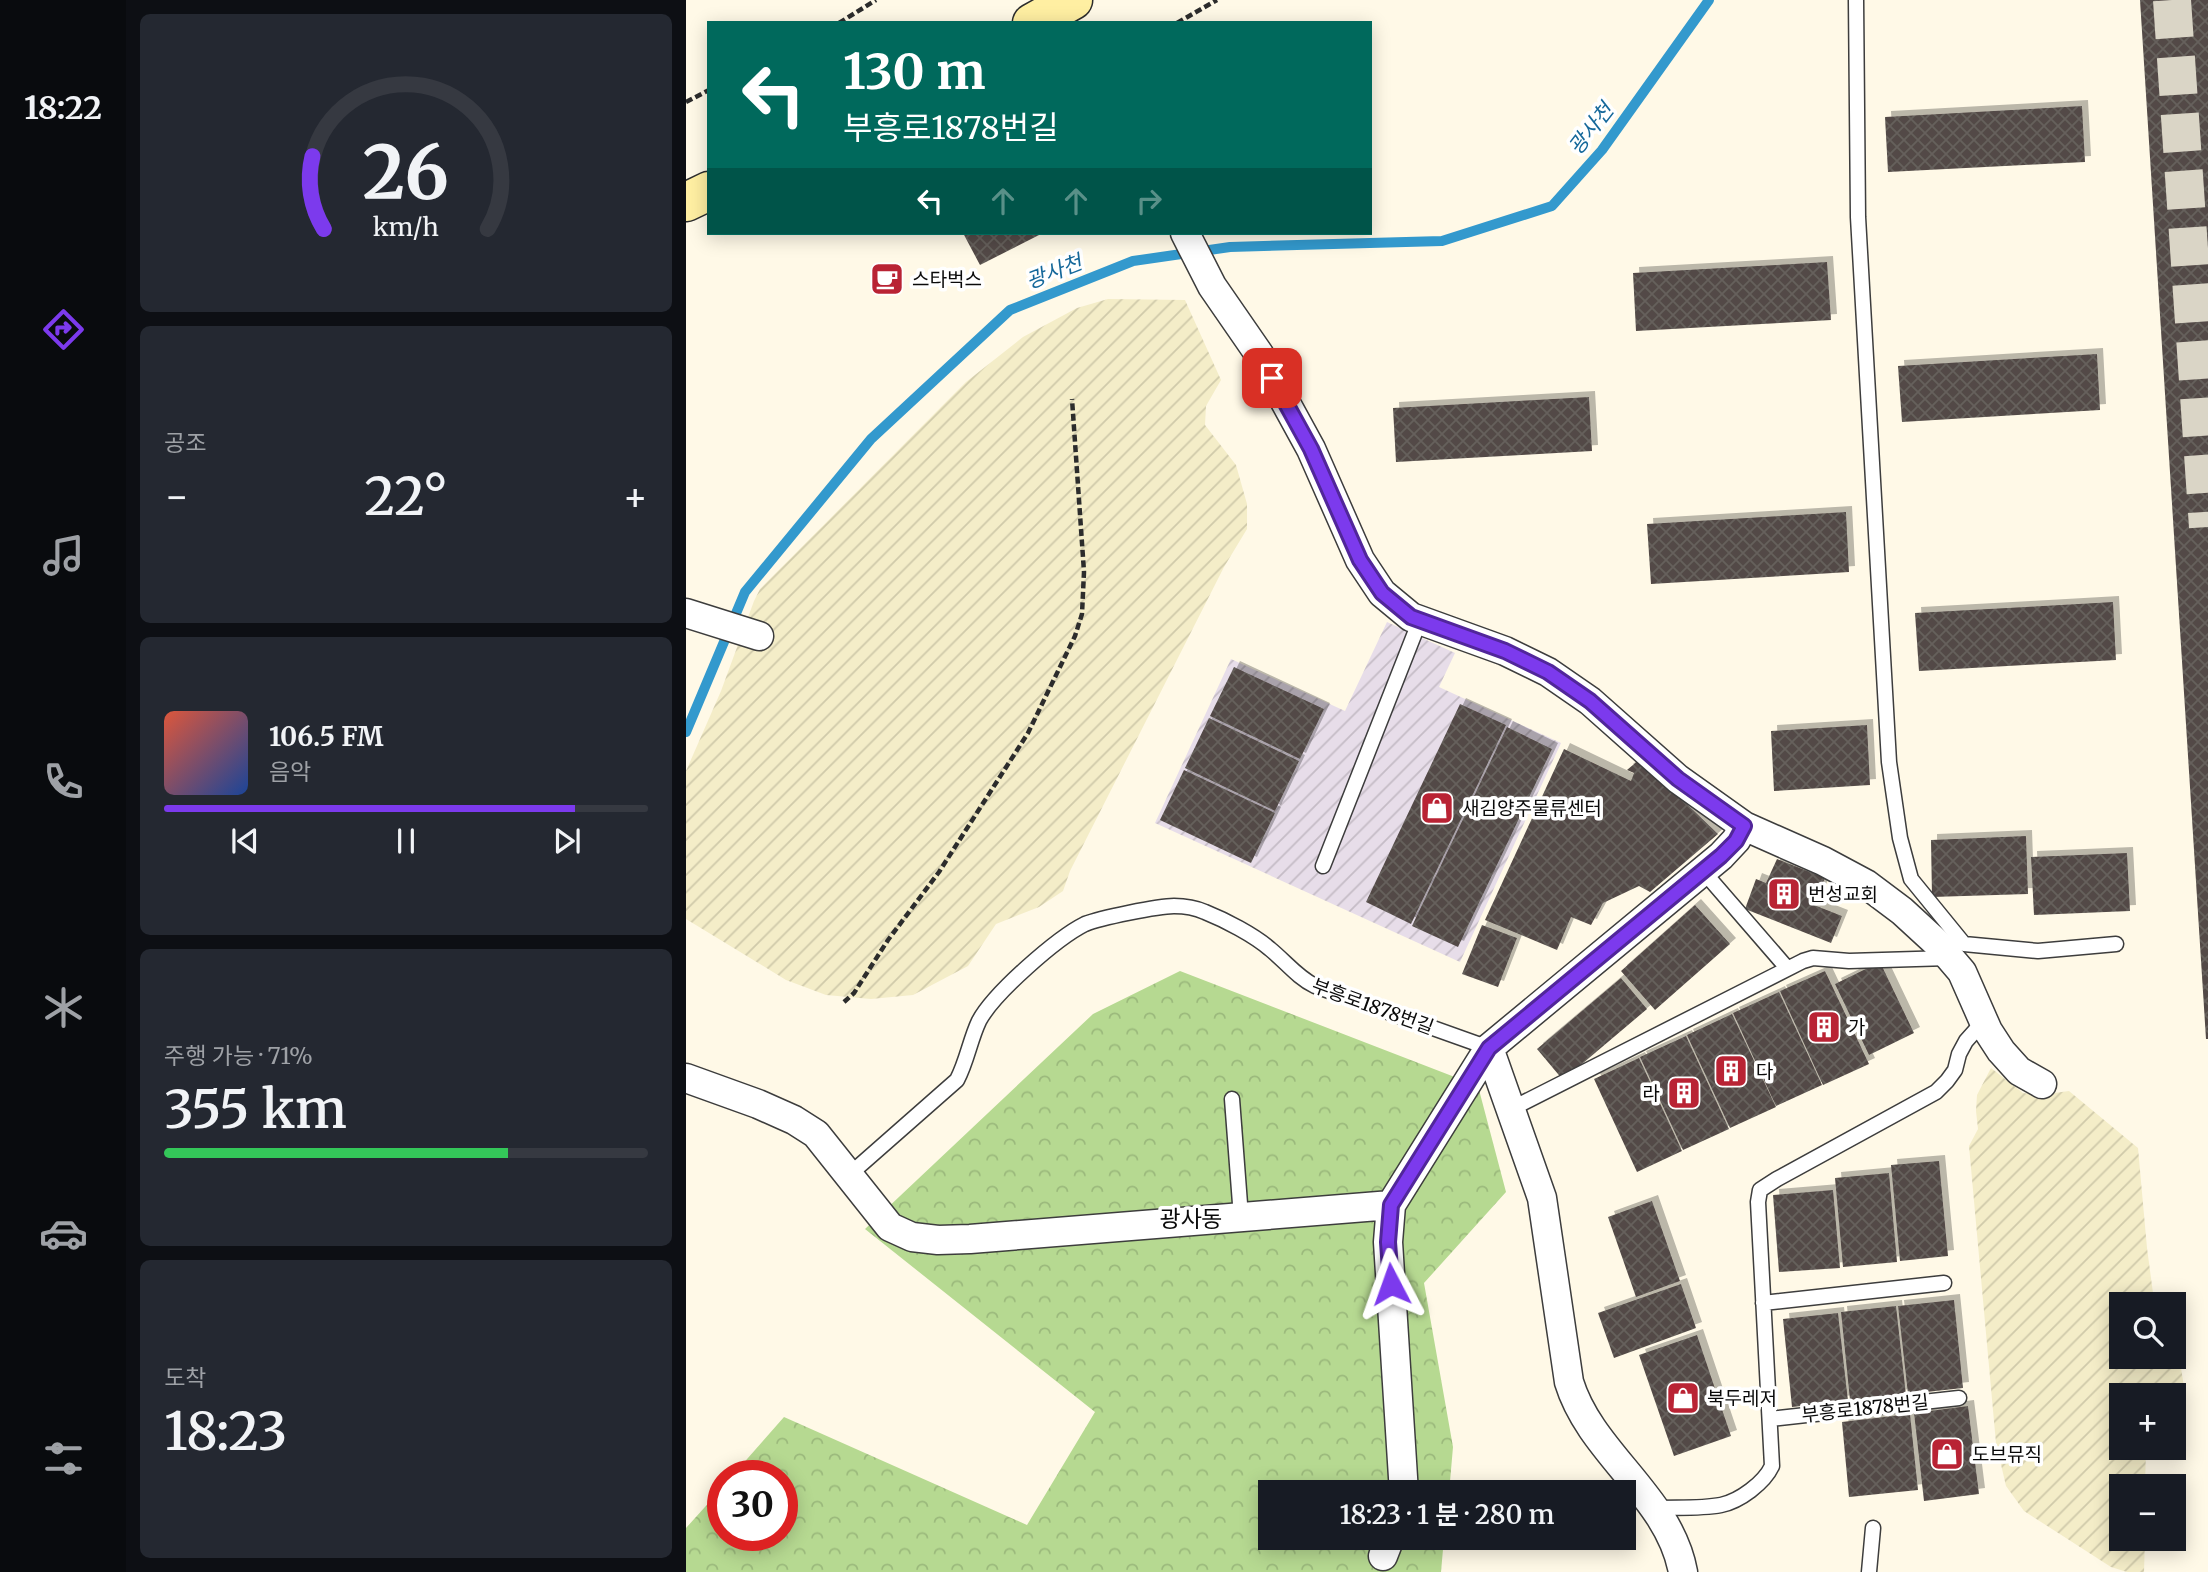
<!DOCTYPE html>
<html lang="ko">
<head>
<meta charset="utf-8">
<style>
	body { margin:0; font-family:Merriweather,"Noto Sans KR",serif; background:#242831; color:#f1f3f6; height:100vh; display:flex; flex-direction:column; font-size:26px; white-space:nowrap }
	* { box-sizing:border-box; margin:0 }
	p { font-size:23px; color:#9ea1a6 }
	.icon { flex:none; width:38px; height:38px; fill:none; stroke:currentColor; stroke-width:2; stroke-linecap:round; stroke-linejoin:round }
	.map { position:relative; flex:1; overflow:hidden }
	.drawer { display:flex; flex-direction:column; gap:14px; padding:14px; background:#0d0f14; width:560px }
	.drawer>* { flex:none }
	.top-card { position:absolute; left:21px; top:21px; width:665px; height:214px; border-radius:0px; box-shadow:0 4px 18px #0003; background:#00695c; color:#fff; overflow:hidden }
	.fabs { position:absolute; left:1423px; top:1292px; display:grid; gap:14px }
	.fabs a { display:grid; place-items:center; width:77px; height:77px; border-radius:0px; background:#171b24; box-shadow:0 4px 18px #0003; font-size:35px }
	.speed { position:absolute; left:21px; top:1460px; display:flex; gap:14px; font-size:35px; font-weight:700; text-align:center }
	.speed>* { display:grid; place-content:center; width:91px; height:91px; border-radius:50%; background:#171b24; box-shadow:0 4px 18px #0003; line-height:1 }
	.speed .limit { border:10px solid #d22; background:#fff; color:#111 }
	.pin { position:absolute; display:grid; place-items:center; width:60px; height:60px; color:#fff; margin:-30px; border-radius:14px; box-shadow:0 4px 10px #0006 }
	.me { position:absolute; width:77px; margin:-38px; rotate:356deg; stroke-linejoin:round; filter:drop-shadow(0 0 5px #0008) }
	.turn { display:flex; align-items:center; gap:24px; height:147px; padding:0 21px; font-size:32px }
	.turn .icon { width:91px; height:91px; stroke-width:2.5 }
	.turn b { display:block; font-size:49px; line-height:60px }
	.lanes { display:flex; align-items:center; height:66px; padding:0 21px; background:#0003; justify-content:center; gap:35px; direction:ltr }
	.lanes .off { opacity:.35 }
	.big { font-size:52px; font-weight:600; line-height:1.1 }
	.drawer .tile { flex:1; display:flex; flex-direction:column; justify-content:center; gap:10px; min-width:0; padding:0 24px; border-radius:10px; background:#242831 }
	.drawer .dial { align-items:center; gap:0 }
	.dial svg { height:182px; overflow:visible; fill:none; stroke:#363941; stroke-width:7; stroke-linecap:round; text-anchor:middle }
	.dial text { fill:#f1f3f6; stroke:none }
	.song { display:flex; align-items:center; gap:21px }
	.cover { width:84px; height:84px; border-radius:10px; background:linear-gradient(135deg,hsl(10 70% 55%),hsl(220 70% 35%)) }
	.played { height:7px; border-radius:4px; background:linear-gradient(90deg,#7c3aed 85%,#363941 85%) }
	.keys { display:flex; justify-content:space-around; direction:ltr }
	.heat { display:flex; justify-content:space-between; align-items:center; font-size:38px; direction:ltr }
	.charge { height:10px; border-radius:5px; background:linear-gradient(90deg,#34c759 71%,#363941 0) }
	.trip { position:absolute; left:572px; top:1480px; width:378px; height:70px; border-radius:0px; background:#171b24; box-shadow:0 4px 18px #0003; font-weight:600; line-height:70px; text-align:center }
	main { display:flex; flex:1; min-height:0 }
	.dock { display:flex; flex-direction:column; width:126px; justify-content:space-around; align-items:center; background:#090b0e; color:#9ea1a6 }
	.dock .icon { width:49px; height:49px }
	.dock .active { color:#7c3aed }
	.dock b { font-size:32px; color:#f1f3f6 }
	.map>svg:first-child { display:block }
	.industrial { fill:url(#industrial-furrows) }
	.farmland { fill:url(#farmland-furrows) }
	.forest { fill:url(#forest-crowns) }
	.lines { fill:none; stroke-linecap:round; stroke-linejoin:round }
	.stream { stroke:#3399cd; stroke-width:10 }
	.building { fill:url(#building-cross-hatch); filter:url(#shadow) }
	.highway-tunnel { stroke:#dad5c6; stroke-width:38; stroke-dasharray:38 19; stroke-linecap:butt }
	.lane-casing { stroke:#3d3d3d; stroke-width:17 }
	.street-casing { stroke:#3d3d3d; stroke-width:31 }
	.secondary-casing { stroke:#2c2c2c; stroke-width:41 }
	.path { stroke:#2c2c2c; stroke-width:4.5; stroke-dasharray:7 3.5; stroke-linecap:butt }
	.lane { stroke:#fff; stroke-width:14 }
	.street { stroke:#fff; stroke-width:28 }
	.secondary { stroke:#ffefa2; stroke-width:38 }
	.route-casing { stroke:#51269a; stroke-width:18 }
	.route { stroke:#7c3aed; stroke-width:12 }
	.labels { text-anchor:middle; stroke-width:7; stroke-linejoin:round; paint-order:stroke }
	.poi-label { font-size:19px; fill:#0a0a0a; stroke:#fff; text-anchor:start }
	.street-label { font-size:19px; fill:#0a0a0a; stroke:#fff }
	.water-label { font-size:21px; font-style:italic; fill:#15689a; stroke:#fff }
	.quarter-label { font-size:23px; fill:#0a0a0a; stroke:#fff }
</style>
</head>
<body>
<main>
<nav class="dock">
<b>18:22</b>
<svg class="icon active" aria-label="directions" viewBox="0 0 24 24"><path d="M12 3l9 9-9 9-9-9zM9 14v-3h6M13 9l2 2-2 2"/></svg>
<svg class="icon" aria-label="music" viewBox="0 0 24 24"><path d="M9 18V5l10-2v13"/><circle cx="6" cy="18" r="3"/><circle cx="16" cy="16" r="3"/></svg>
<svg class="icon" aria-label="phone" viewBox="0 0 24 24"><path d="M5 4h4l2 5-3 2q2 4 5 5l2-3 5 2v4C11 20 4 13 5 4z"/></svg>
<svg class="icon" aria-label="climate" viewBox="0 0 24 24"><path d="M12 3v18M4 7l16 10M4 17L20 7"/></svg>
<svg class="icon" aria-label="car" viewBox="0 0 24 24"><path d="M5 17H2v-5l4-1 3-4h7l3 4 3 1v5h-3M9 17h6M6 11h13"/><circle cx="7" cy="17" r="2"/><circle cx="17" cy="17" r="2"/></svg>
<svg class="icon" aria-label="filters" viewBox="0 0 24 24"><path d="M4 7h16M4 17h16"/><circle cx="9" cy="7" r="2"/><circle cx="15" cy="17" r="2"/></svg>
</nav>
<section class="drawer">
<div class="tile dial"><svg viewBox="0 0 100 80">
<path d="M14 69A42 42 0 1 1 86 69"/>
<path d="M14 69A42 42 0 0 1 9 37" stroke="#7c3aed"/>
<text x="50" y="56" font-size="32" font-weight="700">26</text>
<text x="50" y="72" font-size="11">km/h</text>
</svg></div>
<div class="tile"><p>공조</p>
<div class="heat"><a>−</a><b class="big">22°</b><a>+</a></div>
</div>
<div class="tile">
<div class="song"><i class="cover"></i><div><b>106.5 FM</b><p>음악</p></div></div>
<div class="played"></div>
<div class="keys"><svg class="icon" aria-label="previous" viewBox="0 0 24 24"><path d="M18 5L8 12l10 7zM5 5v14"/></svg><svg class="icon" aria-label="pause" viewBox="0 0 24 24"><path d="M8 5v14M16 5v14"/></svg><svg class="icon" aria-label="next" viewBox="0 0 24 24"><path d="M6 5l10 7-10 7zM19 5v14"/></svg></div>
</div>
<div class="tile"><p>주행 가능 · 71%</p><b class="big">355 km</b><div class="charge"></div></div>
<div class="tile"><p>도착</p><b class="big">18:23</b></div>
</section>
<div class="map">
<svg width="1522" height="1572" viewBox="0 0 1522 1572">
	<defs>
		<pattern id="industrial-furrows" width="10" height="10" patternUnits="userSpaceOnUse" patternTransform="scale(1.75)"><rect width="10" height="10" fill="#e7dde9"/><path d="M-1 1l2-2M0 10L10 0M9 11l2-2" fill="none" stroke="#c5bcc6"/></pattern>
		<pattern id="farmland-furrows" width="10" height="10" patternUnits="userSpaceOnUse" patternTransform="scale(1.75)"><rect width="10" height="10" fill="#f4edc8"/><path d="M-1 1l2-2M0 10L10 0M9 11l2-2" fill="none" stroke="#d0caaa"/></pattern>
		<pattern id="forest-crowns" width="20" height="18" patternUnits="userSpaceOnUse" patternTransform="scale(1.75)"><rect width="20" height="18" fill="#b6d991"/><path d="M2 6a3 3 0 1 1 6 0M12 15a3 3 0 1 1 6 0" fill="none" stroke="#9bb97c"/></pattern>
		<pattern id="building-cross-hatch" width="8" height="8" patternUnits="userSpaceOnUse" patternTransform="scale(1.75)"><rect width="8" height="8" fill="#524a46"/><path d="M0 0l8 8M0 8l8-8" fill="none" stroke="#66605c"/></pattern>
		<filter id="shadow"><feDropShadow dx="6" dy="-6" stdDeviation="0" flood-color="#0004"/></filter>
	</defs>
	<rect width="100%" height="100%" fill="#fff9e7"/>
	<path class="industrial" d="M701 622 769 653 753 687 875 743 774 962 469 823 545 659 659 711Z"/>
	<path class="farmland" d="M422 299 499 300 535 380 520 406 519 425 550 465 561 504V529L538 567 384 871 377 891 353 907 310 924 282 966 227 995 185 999 140 995 100 980 0 919V771L35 691 68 601 74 589 280 382 337 337 391 308Z
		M1305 1068 1337 1093 1354 1095 1383 1091 1452 1148 1461 1248 1467 1293 1472 1304H1435V1356H1488V1343L1495 1368 1499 1393 1495 1414 1488 1422V1395H1435V1447H1463L1460 1450 1459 1486H1435V1538H1459L1458 1572H1441L1425 1567 1338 1511 1320 1486 1310 1443 1283 1146 1292 1129 1290 1111 1291 1095Z"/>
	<path class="forest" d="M494 971 792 1086 820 1192 738 1283 767 1447 763 1493H584V1538H758L755 1572H0V1528L37 1487V1535H96V1475H47L98 1417 341 1525 409 1412 179 1229 407 1014Z"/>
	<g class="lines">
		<path class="stream" d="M0 732 59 592 185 439 324 310 447 261 544 247 756 241 866 206 916 150 1023 0"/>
	</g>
	<path class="building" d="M1454 0H1522V1039H1520Z
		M1396 106 1399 162 1202 172 1199 117Z
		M277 233H357L294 265Z
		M1141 262 1145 320 950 331 947 273Z
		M1411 354 1414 410 1216 422 1212 366Z
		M903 397 906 451 710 462 707 408Z
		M1160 512 1163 572 965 584 961 524Z
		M1427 602 1430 660 1233 671 1229 613Z
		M548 667 638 709 614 759 524 716Z
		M774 704 820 725 725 924 680 902Z
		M523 718 613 761 589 811 499 768Z
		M1181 725 1184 785 1088 791 1085 731Z
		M821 727 866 749 772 947 726 926Z
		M878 749 945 781 948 773 941 770 954 759 1032 834 964 892 953 886 917 903 905 925 885 917 871 950 799 920Z
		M498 770 589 813 565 863 474 820Z
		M1340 836 1342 894 1246 897 1245 840Z
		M1441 853 1444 911 1348 915 1345 857Z
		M1091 859 1139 878 1128 905 1156 916 1145 943 1059 909 1070 879 1080 883Z
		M1009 905 1044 944 969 1010 935 971Z
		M796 925 831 938 812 987 776 974Z
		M1194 962 1228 1033 1183 1055 1149 984Z
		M1139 971 1183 1064 1137 1085 1094 991Z
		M935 978 961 1009 877 1080 851 1049Z
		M1093 992 1136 1085 1090 1106 1047 1013Z
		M1046 1014 1090 1107 1044 1128 1001 1035Z
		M1000 1036 1043 1129 997 1150 954 1057Z
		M953 1058 996 1151 951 1172 908 1079Z
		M1253 1161 1262 1256 1214 1261 1205 1165Z
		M1203 1173 1211 1262 1157 1267 1149 1178Z
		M1147 1190 1154 1268 1093 1272 1087 1195Z
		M966 1201 994 1281 950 1297 922 1217Z
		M995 1284 1010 1328 928 1358 912 1313Z
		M1268 1300 1277 1388 1222 1394 1212 1306Z
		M1210 1306 1220 1395 1164 1400 1155 1312Z
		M1152 1313 1162 1401 1106 1407 1097 1319Z
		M1011 1335 1045 1436 988 1456 953 1355Z
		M1282 1406 1293 1494 1238 1501 1228 1413Z
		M1224 1414 1232 1490 1163 1497 1156 1422Z"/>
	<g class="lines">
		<path class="highway-tunnel" d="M1486 0 1522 527"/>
		<defs>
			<path id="lane" d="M1170 0 1172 217 1203 762 1214 838 1225 879 1278 944 1352 951 1430 944
				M637 866 734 620
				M1017 871 1101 968
				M546 1099 555 1217
				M825 1109 1117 961 1127 958 1163 961 1263 958
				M163 1175 271 1080C281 1061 284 1040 293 1021 308 993 371 938 399 924 414 918 472 906 488 906 498 906 510 908 519 912 539 920 568 935 584 949 600 962 611 977 629 986L803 1048
				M1077 1303 1258 1283
				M1084 1419 1273 1398
				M968 1508C990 1507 1014 1509 1035 1505 1054 1501 1078 1483 1086 1466L1072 1202 1074 1190 1091 1179 1250 1092 1261 1081 1269 1070 1273 1054 1280 1041 1297 1022
				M1183 1572 1187 1528"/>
			<path id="street" d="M499 233 526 286 573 354 625 449 674 560 696 593 725 617 819 651 862 672 904 701 992 779 1058 826 1137 861 1180 884 1216 911 1253 945 1276 972 1302 1031 1315 1051 1333 1071 1356 1084
				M0 613 73 636
				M803 1048 856 1198 883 1382C905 1454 983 1496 997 1572
				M0 1078 72 1104 108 1120 130 1134 204 1227 226 1237 252 1240 284 1239 705 1205 803 1048 1035 856 1050 840 1058 826
				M705 1205 702 1242 718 1493
				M697 1556 704 1538"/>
			<path id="secondary" d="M346 23 387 0
				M0 202 23 191"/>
		</defs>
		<use href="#lane" class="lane-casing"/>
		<use href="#street" class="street-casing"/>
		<use href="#secondary" class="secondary-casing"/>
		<path class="path" d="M153 23 190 0
			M491 23 531 0
			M0 102 23 90
			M158 1002 168 993 202 940 253 872 342 733 389 636 396 614 398 572 386 399"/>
		<use href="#lane" class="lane"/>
		<use href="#street" class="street"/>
		<use href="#secondary" class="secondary"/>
	</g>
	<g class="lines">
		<defs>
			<path id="route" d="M586 378 625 449 674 560 696 593 725 617 819 651 862 672 904 701 992 779 1058 826 1050 841 1035 856 803 1048 705 1205 702 1242 705 1284"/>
		</defs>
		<use href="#route" class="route-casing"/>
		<use href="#route" class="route"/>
	</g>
	<defs>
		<symbol id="cafe-square" viewBox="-11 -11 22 22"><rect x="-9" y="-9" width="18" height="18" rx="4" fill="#b92334" stroke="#fff"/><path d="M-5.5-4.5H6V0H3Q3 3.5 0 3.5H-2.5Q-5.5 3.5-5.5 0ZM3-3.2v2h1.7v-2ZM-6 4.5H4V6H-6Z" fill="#fff"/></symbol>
		<symbol id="shop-square" viewBox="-11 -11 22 22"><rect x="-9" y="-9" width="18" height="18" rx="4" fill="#b92334" stroke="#fff"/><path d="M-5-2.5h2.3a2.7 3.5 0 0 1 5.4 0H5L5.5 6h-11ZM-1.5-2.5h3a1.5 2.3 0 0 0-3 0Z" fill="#fff"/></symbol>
		<symbol id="building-square" viewBox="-11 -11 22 22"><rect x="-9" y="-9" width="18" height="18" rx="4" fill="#b92334" stroke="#fff"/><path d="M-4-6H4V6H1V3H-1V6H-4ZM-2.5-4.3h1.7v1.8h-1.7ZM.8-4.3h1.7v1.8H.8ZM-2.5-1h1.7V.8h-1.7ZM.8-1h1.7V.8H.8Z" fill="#fff"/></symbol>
	</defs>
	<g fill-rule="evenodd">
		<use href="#cafe-square" x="182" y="260" width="38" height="38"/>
		<use href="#shop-square" x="732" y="789" width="38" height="38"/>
		<use href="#building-square" x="1079" y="875" width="38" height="38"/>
		<use href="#building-square" x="1119" y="1008" width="38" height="38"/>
		<use href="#building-square" x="1026" y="1052" width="38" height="38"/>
		<use href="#building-square" x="979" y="1074" width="38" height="38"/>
		<use href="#shop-square" x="978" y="1379" width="38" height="38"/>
		<use href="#shop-square" x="1242" y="1435" width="38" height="38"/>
	</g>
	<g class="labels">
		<g class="poi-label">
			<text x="226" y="286">스타벅스</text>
			<text x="776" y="815">새김양주물류센터</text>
			<text x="1122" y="901">번성교회</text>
			<text x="1162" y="1034">가</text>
			<text x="1070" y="1078">다</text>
			<text x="974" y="1100" text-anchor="end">라</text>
			<text x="1021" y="1405">북두레저</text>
			<text x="1286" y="1461">도브뮤직</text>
		</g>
		<g class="street-label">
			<text transform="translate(687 1006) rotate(20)" y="7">부흥로1878번길</text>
			<text transform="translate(1179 1408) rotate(-6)" y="7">부흥로1878번길</text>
		</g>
		<g class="water-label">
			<text transform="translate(905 129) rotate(-52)" y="7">광사천</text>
			<text transform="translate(368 272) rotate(-21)" y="7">광사천</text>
		</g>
		<g class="quarter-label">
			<text x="505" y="1227">광사동</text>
		</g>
	</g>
</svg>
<div class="fabs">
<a><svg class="icon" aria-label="search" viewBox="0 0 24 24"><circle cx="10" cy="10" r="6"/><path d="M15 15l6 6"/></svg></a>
<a>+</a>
<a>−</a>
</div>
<div class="speed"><div class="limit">30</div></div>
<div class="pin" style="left:586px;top:378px;background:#d93025"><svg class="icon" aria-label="arrive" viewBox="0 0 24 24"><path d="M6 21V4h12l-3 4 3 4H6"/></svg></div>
<svg class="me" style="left:705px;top:1284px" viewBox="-20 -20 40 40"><path d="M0-17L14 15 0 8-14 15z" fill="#7c3aed" stroke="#fff" stroke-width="4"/></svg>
<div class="trip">18:23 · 1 분 · 280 m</div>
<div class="top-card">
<div class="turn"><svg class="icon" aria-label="left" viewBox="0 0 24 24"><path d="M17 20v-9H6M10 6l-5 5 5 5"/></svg><div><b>130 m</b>부흥로1878번길</div></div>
<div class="lanes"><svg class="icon" aria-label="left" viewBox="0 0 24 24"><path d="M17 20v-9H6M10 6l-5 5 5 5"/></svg><svg class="icon off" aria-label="ahead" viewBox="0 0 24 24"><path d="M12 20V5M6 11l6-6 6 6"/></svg><svg class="icon off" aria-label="ahead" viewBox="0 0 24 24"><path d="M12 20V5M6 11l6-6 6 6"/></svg><svg class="icon off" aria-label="right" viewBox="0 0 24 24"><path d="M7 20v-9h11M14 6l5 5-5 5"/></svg></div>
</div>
</div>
</main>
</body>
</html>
